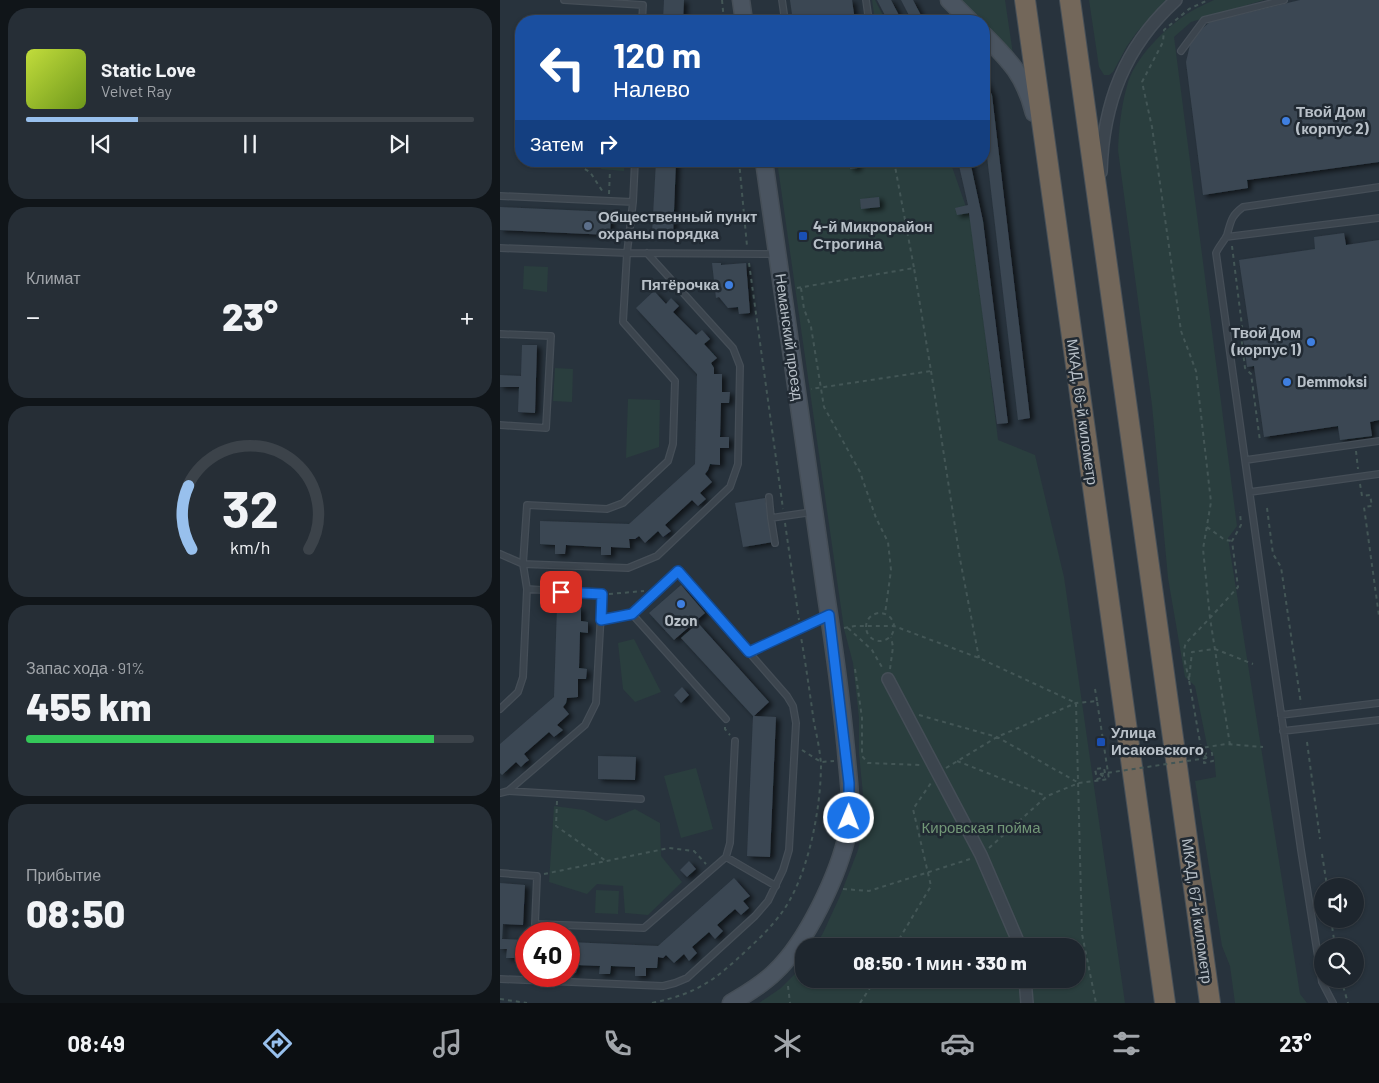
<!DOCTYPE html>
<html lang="ru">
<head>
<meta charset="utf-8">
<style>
	body { margin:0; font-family:Barlow,sans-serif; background:#262e36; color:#f1f3f6; height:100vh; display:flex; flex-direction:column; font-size:19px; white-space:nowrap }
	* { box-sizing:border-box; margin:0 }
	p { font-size:16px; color:#a1a5aa }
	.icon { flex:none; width:28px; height:28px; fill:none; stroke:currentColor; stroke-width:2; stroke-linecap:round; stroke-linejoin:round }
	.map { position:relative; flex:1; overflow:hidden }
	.side { display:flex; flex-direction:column; gap:8px; padding:8px; background:#101519; width:500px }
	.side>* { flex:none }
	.top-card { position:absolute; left:15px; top:15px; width:475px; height:152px; border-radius:20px; box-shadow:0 1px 4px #0004,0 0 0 1px #3c434a; background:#1a4fa0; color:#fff; overflow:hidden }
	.fabs { position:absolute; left:814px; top:878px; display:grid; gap:10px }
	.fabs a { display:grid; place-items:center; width:50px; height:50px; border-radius:50%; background:#1e262e; box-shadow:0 1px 4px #0004,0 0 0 1px #3c434a; font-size:25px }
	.speed { position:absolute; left:15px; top:922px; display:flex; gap:10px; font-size:25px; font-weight:700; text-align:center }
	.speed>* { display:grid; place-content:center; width:65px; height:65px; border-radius:50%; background:#1e262e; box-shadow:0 1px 4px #0004,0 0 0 1px #3c434a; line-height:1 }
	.speed .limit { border:8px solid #d22; background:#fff; color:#111 }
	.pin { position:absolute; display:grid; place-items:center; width:42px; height:42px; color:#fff; margin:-21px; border-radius:10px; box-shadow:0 2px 8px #0006 }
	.me { position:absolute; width:55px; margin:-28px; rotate:1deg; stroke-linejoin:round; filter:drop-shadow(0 0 4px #0008) }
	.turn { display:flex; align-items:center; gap:18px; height:105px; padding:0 15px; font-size:22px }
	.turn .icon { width:65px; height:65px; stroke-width:2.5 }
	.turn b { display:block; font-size:35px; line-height:42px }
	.then { display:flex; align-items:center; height:48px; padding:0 15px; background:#0003; gap:10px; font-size:19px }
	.big { font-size:38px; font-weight:800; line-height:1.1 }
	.side .widget { flex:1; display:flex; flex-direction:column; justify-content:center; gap:8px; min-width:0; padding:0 18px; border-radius:20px; background:#262e36 }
	.side .dial { align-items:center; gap:0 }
	.dial svg { height:130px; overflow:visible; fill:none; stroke:#3c434a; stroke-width:7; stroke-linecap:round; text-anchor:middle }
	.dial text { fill:#f1f3f6; stroke:none }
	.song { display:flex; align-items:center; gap:15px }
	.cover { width:60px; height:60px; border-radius:8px; background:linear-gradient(135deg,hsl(70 70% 55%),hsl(80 70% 35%)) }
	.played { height:5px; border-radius:2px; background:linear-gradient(90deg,#98c0ed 25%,#3c434a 25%) }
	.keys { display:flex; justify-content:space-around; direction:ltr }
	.heat { display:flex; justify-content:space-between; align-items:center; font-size:28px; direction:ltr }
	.charge { height:8px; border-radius:4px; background:linear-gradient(90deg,#34c759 91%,#3c434a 0) }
	.trip { position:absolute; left:295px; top:938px; width:290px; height:50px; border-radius:20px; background:#1e262e; box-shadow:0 1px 4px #0004,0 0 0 1px #3c434a; font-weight:800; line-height:50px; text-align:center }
	.tabs { display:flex; height:80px; justify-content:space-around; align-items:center; background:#0c0f12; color:#a1a5aa }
	.tabs .icon { width:35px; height:35px }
	.tabs .on { color:#98c0ed }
	.tabs b { font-size:22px; color:#f1f3f6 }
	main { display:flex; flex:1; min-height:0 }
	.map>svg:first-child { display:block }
	.green { fill:#2a3e3e }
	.building { fill:#3b4753; filter:url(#shadow) }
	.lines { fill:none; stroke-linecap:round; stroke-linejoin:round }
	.lane-casing { stroke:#454e57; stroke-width:8 }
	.street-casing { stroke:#454e57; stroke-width:14 }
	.secondary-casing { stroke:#454e57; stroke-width:19 }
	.highway-casing { stroke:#475058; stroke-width:22 }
	.path { stroke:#435656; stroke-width:2; stroke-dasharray:4 4; stroke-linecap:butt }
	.lane { stroke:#3c454e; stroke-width:5.5 }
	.street { stroke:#3c454e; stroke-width:11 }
	.secondary { stroke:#4a5460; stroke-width:16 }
	.highway { stroke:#73675a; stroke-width:20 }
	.path-bridge { stroke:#435656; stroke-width:2; stroke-dasharray:4 4; stroke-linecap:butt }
	.route-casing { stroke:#114b97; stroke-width:12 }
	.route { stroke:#1a73e8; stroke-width:9 }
	.shop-dot { fill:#3f7fe0; stroke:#212a33; stroke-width:2 }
	.service-dot { fill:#5c6f8a; stroke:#212a33; stroke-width:2 }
	.transit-dot { fill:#1a4fb4; stroke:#212a33; stroke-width:2 }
	.labels { text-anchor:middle; stroke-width:5; stroke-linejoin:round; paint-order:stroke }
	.poi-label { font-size:15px; font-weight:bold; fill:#b8c0c8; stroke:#212a33; text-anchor:start }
	.street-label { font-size:15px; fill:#b8c0c8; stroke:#212a33 }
	.park-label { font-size:15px; fill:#729777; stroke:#212a33 }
</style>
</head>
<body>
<main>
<section class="side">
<div class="widget">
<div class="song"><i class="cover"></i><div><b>Static Love</b><p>Velvet Ray</p></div></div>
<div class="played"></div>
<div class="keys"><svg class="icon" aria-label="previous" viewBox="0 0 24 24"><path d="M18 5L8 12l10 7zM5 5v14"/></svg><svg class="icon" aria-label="pause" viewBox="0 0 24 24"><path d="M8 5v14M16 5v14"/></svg><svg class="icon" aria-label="next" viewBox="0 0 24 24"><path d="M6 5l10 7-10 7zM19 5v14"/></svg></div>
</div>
<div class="widget"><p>Климат</p>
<div class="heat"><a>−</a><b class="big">23°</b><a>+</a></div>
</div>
<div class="widget dial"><svg viewBox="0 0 100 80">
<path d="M14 69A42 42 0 1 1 86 69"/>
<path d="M14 69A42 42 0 0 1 12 30" stroke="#98c0ed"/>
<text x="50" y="56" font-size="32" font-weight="700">32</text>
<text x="50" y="72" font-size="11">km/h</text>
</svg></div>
<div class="widget"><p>Запас хода · 91%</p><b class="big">455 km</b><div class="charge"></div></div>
<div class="widget"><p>Прибытие</p><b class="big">08:50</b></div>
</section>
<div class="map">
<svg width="879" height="1003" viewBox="0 0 879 1003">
	<defs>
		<filter id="shadow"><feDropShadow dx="4" dy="2.5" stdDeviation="2.5" flood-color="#0009"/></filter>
	</defs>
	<rect width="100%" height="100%" fill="#28333d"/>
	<path class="green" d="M372 0H375L386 21H375Z
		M458 0H505L513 54 484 25V21H480Z
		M589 0H666L637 32 627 46 613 72 609 75H604L599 67Z
		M714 0H764L691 22 674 37 737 526 728 538 800 994 807 1003H735L730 966 722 946 695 781 716 777 714 755 707 745 695 686 685 677 668 578 652 405 618 150C619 129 621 107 627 86 634 58 666 27 690 12 698 7 706 4 714 0Z
		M102 161H125L124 171 101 169Z
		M277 161H450L472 224 498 440 535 455 564 577 625 1003H259L281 988 304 965V979H576V946H315L323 933 340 896 358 850 363 827 364 805 359 753V718L353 663 344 629Z
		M24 266 48 267 47 292 23 289Z
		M55 368 73 369 72 402 53 401Z
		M128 399 160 400 159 447 126 458Z
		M134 639 161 692 135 702 123 689 118 643Z
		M196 768 213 829 181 838 164 776Z
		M54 806 84 810 106 821 135 809 160 823 161 856 182 882 148 915 125 913 123 886 97 884 87 894 49 882Z
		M96 890 119 891 118 914 95 913Z"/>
	<path class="building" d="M164 0H184L183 21H163Z
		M290 0H352L355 21H293Z
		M377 0H391L402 21H388Z
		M401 0H413L424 21H412Z
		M800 0H879V162L747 180 748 188 703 195 686 62 690 45 698 32 710 22Z
		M484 77 492 95 530 418 518 420 484 131Z
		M156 161H176L173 236 152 234Z
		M349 161H357L358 168 350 169Z
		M458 161H470L483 221 508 423 497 424 469 213 457 215 455 208 468 205Z
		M379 197 380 207 361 209 360 199Z
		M0 207 111 212 110 235 0 230Z
		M844 233 846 245 879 240V420L870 422 872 436 840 440 838 426 764 437 754 366 747 367 745 350 742 334 750 333 739 260 815 249 814 237Z
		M212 263H221V265L246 263 250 313 239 314 238 307 228 308 219 297 216 298Z
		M154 291 166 304 171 298 179 306 173 312 196 335 202 330 210 339 204 344 217 358 211 363 214 368V374H222V392H230L229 403H221L220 437H229V448H220V465L210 464 208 470 205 474 212 482 200 493 206 499 198 506 192 500 165 525 171 531 163 537 158 531 145 543 139 536 135 539H129L130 548 111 547V555H101V547L66 545 65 554H55V545L40 544V521L129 524 195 464 197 374 136 308Z
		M22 345H37L35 413 18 412 19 387H0V375L21 376Z
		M265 498 273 542 243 547 235 503Z
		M181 585 205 613 174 640 149 613Z
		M57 607 81 608V621L88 622V633L80 632 79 668 87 669 86 679H78V697L67 698 66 703 63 707 69 714 57 725 63 730 54 737 49 732 24 754 29 760 25 763 21 767 16 762 2 775 0 773V744L54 697Z
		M198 623 269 702 254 716 276 717 270 857 247 856 253 716 181 638Z
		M182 687 189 695 181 703 174 695Z
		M98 756 136 757 135 780 98 779Z
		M189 861 196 869 187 877 180 870Z
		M234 878 250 896 243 901 249 908 241 915 235 909 217 925 223 931 215 939 209 932 192 947 197 953 189 961 184 954 174 963 166 955 163 958 158 957 157 968H146V976H135V967L111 966 110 974H99L100 966 77 965 76 973H69V942L158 946Z
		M0 883 25 885 23 925 3 924 2 939 26 940V963H23V958H6L7 949H0Z"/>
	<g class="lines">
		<defs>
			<path id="lane" d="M64 0 143 5 142 21
				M282 0 285 21
				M366 0 369 21
				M681 51 704 20 784 0
				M0 196 133 202
				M726 237 879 218
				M0 248 127 253 276 254
				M0 334 51 336 46 428 0 425
				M746 460 879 441
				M750 492 879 474
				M269 497 271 518
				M275 543 271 518 312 512
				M0 554 23 564 128 568 157 556 230 487 238 464 240 366 233 348 147 253
				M132 614 226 719
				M249 652 327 616
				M0 709 18 692 23 677 27 589 23 564 27 505 107 509 123 503 168 461 173 444 175 381 123 322 127 253 133 202 135 161
				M781 715 879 703
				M783 731 879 720
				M8 791 141 799
				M0 793 8 791 85 725 96 703 102 594 27 589
				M226 857 230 843 235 741
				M0 873 37 876 35 924 144 928 226 857 276 886
				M0 979 163 986 175 983 187 978 255 916 268 901 283 870 289 850 296 723 293 706 287 696 178 571 132 614 101 620
				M833 1003 822 982 801 850 769 631 716 253C719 246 725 240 727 235 731 221 731 216 743 207L879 187"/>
			<path id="street" d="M601 172C603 103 625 46 676 0
				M388 679 481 855 517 939 518 946
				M525 979 527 1003"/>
			<path id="secondary" d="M241 0 244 21
				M449 0 470 21
				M484 35C510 61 525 76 534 113
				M231 1003C246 994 262 985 275 972 307 942 339 874 348 831 353 804 348 777 346 750 341 698 334 647 326 595 305 451 285 306 264 161"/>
			<path id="highway" d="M525 0 665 1003
				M570 0 710 1003"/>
		</defs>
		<use href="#lane" class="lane-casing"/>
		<use href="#street" class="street-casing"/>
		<use href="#secondary" class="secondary-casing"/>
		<use href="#highway" class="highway-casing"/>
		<path class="path" d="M222 0 224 21
			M71 161 90 172 103 192
			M239 161 247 246
			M394 161 414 268
			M109 194 110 170
			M732 246 742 326 741 335 745 368 751 374 760 441
			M249 263 283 509
			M297 288 414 268 431 371 311 389
			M301 288 304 309 311 327 324 407 360 472 376 518 388 542 391 570 385 614
			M431 371 460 559 479 658
			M856 451 858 469
			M860 484 862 496 870 495 872 506 864 507 879 616
			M767 508 773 554 781 567 801 704
			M285 523 299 620
			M707 527 725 540 732 541
			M76 584 77 574
			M109 594 144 591
			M366 627a14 14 0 1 1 28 0a14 14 0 1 1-28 0Z
			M344 628 355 626H394L479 658 576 703
			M348 628 372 650 383 669
			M355 669 362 718V756L368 763 421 765
			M390 669 393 647 391 637
			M689 680C687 668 681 655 686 643L710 618 703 549 711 502 696 371 681 331 652 127 642 82 663 42 664 30 689 9 708 0
			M595 689 597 701
			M576 703 582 934 596 1003
			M419 715 497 737 579 783
			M225 727V729L230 735
			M807 742 820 839
			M730 745 710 618 738 587 732 541 741 525 740 512
			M701 748 689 680 692 652 715 649 753 664
			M302 750 321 762 334 761
			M703 754 712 753 713 761 704 763V758
			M707 758 702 753 701 748 726 744 763 747
			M457 761 546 796
			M446 768 497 737 576 703 597 701 609 779
			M605 773 604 768 595 769 597 779 605 777
			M600 774 604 777
			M57 801 56 826 106 861
			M489 848 547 796 579 783 609 779
			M822 854 827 886
			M44 874 169 848 194 851 206 864
			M343 889 369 891 470 859
			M831 919 835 946
			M395 946 431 886 413 809 431 783
			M841 979 848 1003
			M288 986 290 1003
			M0 999 27 1003
			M152 1003C199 993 215 980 249 948 260 938 271 927 280 915 308 879 321 809 321 764 320 751 317 736 314 723 310 694 306 666 301 637
			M360 1003 376 979"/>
		<use href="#lane" class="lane"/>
		<use href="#street" class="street"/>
		<use href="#secondary" class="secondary"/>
		<use href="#highway" class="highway"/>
		<path class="path-bridge" d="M600 774 707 758"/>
	</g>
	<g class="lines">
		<defs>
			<path id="route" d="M61 592 102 594 101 620 132 614 178 571 249 652 329 615 349 783V818"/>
		</defs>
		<use href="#route" class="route-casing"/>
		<use href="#route" class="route"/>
	</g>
	<g class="shop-dot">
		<circle cx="786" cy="121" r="5"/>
		<circle cx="229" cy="285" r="5"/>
		<circle cx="811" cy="342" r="5"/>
		<circle cx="787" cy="382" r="5"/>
		<circle cx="181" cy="604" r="5"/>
	</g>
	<circle class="service-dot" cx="88" cy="226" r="5"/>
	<g class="transit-dot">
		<rect x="298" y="231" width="10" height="10" rx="2.5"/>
		<rect x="596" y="737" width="10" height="10" rx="2.5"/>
	</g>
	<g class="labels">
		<g class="poi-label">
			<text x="796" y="117">Твой Дом<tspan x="796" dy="17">(корпус 2)</tspan></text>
			<text x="98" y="222">Общественный пункт<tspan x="98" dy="17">охраны порядка</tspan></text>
			<text x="313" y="232">4-й Микрорайон<tspan x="313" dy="17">Строгина</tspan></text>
			<text x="219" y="290" text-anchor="end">Пятёрочка</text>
			<text x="801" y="338" text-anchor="end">Твой Дом<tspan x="801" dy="17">(корпус 1)</tspan></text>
			<text x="797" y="387">Demmoksi</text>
			<text x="181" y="626" text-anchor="middle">Ozon</text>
			<text x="611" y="738">Улица<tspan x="611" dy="17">Исаковского</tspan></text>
		</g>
		<g class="street-label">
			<text transform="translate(289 337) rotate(82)" y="5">Неманский проезд</text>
			<text transform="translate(582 412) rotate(82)" y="5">МКАД, 66-й километр</text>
			<text transform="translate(697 911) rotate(82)" y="5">МКАД, 67-й километр</text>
		</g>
		<g class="park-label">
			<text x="481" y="833">Кировская пойма</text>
		</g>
	</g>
</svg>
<div class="fabs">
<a><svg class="icon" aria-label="sound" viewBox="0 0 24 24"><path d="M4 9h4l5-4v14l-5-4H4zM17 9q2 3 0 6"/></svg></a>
<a><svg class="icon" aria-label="search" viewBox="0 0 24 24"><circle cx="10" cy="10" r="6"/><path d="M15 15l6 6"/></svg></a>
</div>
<div class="speed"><div class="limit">40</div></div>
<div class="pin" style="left:61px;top:592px;background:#d93025"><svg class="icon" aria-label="arrive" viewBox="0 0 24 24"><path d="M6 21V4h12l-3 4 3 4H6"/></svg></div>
<svg class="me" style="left:349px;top:818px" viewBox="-20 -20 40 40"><circle r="17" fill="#1a73e8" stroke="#fff" stroke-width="3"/><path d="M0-11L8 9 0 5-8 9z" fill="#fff"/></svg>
<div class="trip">08:50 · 1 мин · 330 m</div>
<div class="top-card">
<div class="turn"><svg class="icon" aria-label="left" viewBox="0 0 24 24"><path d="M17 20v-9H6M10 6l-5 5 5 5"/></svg><div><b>120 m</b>Налево</div></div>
<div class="then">Затем<svg class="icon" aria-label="right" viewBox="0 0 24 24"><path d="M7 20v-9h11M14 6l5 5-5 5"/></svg></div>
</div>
</div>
</main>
<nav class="tabs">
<b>08:49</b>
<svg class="icon on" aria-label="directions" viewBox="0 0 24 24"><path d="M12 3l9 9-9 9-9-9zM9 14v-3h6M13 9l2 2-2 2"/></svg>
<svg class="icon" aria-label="music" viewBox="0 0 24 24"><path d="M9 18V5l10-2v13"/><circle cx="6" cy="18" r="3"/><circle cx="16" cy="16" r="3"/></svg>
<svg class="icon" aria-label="phone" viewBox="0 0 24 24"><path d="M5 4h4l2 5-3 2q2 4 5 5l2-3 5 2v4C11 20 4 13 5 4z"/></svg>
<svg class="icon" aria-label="climate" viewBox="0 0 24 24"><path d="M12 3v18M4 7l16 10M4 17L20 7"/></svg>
<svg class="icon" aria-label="car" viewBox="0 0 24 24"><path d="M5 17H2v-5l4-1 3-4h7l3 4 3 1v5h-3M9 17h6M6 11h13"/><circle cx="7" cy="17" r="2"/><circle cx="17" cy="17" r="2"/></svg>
<svg class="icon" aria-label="filters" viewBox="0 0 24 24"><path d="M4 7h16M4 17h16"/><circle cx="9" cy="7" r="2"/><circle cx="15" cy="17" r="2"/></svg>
<b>23°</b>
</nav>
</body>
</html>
